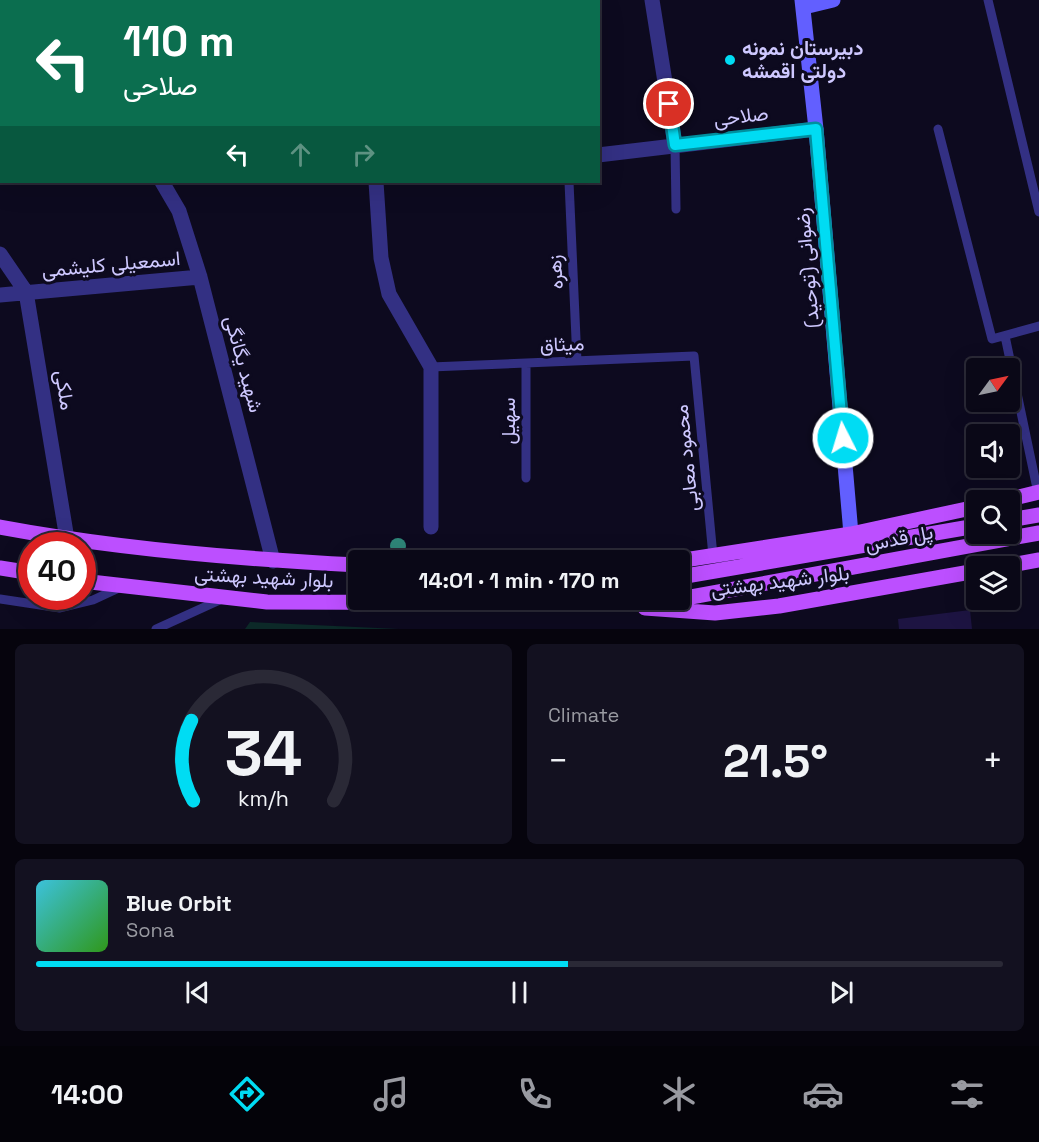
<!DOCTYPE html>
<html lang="en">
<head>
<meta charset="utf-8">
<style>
	body { margin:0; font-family:"Space Grotesk",Vazirmatn,sans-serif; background:#131120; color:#f1f3f6; height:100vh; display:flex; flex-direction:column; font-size:22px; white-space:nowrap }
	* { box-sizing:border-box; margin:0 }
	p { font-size:20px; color:#999aa1 }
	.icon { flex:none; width:33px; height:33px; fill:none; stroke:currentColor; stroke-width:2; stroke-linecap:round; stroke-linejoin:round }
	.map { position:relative; height:629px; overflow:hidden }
	.panel { display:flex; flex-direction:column; gap:15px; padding:15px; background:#06040d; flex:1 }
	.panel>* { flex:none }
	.hud { position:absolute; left:0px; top:0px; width:600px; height:183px; box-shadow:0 6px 24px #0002,0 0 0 2px #2a2936; background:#0b6e4f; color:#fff; overflow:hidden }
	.needle { width:39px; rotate:57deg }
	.buttons { position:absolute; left:966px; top:358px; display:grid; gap:12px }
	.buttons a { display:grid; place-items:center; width:54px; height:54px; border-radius:6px; background:#0a0817; box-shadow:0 6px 24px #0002,0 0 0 2px #2a2936; font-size:30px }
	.speed { position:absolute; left:18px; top:532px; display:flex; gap:12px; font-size:30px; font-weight:700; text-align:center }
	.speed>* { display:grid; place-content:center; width:78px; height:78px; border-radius:50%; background:#0a0817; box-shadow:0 6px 24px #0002,0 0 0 2px #2a2936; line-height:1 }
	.speed .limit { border:9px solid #d22; background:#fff; color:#111 }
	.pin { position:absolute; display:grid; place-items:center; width:51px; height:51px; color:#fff; margin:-26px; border:3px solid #fff; border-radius:50%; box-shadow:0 2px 6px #0007 }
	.me { position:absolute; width:66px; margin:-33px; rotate:355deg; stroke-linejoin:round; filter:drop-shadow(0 0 4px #0008) }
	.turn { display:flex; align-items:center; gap:21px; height:126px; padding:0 24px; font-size:27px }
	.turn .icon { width:78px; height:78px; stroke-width:2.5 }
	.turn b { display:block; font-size:42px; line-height:51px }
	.lanes { display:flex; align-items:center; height:57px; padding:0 24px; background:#0003; justify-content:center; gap:30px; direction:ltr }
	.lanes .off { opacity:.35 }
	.big { font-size:45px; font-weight:700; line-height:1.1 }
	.panel .widget { flex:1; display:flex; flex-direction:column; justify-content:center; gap:9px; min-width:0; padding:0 21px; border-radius:9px; background:#131120 }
	.panel .dial { align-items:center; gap:0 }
	.dial svg { height:156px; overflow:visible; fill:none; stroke:#2a2936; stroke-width:7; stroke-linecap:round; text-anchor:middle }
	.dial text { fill:#f1f3f6; stroke:none }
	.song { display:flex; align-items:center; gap:18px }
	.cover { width:72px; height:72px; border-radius:9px; background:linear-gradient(135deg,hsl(190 70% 55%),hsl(110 70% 35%)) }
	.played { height:6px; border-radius:3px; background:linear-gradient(90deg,#00dcf3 55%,#2a2936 55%) }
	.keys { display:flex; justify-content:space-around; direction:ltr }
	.heat { display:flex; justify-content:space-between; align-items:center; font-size:33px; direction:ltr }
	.panel .tiles { flex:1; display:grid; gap:15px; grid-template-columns:1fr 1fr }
	.widget:last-child { grid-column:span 2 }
	.trip { position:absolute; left:348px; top:550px; width:342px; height:60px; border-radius:6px; background:#0a0817; box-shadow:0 6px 24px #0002,0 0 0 2px #2a2936; font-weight:700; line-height:60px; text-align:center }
	.tabs { display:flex; height:96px; justify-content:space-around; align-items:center; background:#040309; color:#999aa1 }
	.tabs .icon { width:42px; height:42px }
	.tabs .active { color:#00dcf3 }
	.tabs b { font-size:27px; color:#f1f3f6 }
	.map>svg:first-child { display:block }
	.green { fill:#0c2928 }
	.building { fill:#1d1442 }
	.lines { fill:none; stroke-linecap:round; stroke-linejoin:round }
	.lane { stroke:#333083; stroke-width:9 }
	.street { stroke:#333083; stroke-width:15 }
	.secondary { stroke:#625fff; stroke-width:15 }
	.primary { stroke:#bc4fff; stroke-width:15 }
	.tree { fill:#2e8578 }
	.route-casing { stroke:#008f9e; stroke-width:15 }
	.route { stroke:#00dcf3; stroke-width:10 }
	.poi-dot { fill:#00dcf3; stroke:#0d0a1f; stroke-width:2 }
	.labels { text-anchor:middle; stroke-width:6; stroke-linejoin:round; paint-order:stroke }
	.poi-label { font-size:20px; font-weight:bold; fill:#cec8ff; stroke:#0d0a1f; text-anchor:start }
	.street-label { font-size:20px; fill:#cec8ff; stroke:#0d0a1f }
</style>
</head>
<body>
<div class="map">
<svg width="1039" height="629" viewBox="0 0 1039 629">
	<rect width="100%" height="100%" fill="#0d0a1f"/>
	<path class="green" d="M250 622 399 629H245Z"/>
	<path class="building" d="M970 610 972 629H899L898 619Z"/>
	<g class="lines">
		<path class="lane" d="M988 0 1039 212
			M938 129 992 339 1039 326
			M675 145 676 209
			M569 182 577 361
			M1005 336 1038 493
			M526 363V478
			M431 367 694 356 713 556
			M0 599 60 608 93 600 121 587
			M156 629 222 599"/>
		<path class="street" d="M239 0 241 2
			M652 0 675 145
			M0 31 2 32
			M598 155 816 129
			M162 182 179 211 200 277 273 561
			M376 182 381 258 389 294 431 367V527
			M0 254 26 292 67 539
			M0 295 200 277"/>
		<path class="secondary" d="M802 0 816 129 851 534
			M804 7 833 0"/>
		<path class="primary" d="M1002 501 1039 492
			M1010 520 1039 515
			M0 527C118 549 238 559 358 565
			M678 561 851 534 976 507
			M999 567 1039 560
			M0 568 32 573
			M680 577 976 526
			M82 581 267 602 588 603 660 600
			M680 599 1039 533
			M645 608 715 613 779 606 976 571"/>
	</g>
	<circle class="tree" cx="398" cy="546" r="8"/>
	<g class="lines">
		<defs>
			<path id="route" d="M669 104 675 145 816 129 843 438"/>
		</defs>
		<use href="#route" class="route-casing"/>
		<use href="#route" class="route"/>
	</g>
	<circle class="poi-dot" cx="730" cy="60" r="6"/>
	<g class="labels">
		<g class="poi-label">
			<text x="742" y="55">دبیرستان نمونه<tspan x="742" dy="23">دولتی اقمشه</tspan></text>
		</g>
		<g class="street-label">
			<text transform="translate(741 116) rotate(-7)" y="7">صلاحی</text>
			<text transform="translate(111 264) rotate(-5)" y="7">اسمعیلی کلیشمی</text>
			<text transform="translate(807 268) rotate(-95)" y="7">رضوانی (توحید)</text>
			<text transform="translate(555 272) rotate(-93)" y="7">زهره</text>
			<text transform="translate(562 344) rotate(-2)" y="7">میثاق</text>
			<text transform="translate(244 364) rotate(75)" y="7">شهید یگانگی</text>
			<text transform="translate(65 390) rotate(81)" y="7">ملکی</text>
			<text transform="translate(508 421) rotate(-90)" y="7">سهیل</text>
			<text transform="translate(686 458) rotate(-96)" y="7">محمود معابی</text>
			<text transform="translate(899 538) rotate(-11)" y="7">پل قدس</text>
			<text transform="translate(264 577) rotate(3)" y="7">بلوار شهید بهشتی</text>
			<text transform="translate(780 581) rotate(-7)" y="7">بلوار شهید بهشتی</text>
		</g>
	</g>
</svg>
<div class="buttons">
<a><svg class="needle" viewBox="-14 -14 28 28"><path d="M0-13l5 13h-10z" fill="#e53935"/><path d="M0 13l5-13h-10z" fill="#999aa1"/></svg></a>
<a><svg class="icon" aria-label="sound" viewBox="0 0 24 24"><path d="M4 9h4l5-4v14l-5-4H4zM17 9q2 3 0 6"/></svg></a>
<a><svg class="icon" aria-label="search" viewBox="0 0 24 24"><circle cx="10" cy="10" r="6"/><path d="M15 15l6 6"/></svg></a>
<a><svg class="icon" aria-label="layers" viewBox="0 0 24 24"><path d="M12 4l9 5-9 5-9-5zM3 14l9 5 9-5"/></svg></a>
</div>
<div class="speed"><div class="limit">40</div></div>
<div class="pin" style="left:669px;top:104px;background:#d93025"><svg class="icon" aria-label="arrive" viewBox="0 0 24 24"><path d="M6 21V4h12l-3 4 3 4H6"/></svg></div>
<svg class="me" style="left:843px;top:438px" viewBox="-20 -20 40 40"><circle r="17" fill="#00dcf3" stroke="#fff" stroke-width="3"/><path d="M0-11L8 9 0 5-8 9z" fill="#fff"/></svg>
<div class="trip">14:01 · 1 min · 170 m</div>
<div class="hud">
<div class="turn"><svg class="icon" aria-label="left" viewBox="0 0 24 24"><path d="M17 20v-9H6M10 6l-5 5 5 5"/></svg><div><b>110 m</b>صلاحی</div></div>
<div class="lanes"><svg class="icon" aria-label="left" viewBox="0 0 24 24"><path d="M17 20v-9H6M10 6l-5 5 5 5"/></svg><svg class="icon off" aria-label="ahead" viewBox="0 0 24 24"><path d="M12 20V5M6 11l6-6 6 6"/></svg><svg class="icon off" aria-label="right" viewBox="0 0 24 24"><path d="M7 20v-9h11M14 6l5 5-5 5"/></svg></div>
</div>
</div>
<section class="panel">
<div class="tiles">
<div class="widget dial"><svg viewBox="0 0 100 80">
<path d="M14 69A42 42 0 1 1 86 69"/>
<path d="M14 69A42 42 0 0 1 13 28" stroke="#00dcf3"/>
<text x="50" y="56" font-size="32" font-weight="700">34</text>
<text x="50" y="72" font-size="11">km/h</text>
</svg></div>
<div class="widget"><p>Climate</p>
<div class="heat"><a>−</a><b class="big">21.5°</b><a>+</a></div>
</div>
<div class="widget">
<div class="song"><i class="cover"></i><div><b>Blue Orbit</b><p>Sona</p></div></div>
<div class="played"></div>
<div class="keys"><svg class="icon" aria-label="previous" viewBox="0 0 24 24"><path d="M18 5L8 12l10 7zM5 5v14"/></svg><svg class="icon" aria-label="pause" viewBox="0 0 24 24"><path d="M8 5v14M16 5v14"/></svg><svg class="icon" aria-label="next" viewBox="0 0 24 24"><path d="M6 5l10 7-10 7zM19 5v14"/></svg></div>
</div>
</div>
</section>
<nav class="tabs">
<b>14:00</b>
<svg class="icon active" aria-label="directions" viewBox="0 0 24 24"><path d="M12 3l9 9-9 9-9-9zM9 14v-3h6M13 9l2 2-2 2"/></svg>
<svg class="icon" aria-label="music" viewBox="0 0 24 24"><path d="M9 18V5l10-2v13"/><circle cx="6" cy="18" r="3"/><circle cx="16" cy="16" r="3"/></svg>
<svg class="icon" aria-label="phone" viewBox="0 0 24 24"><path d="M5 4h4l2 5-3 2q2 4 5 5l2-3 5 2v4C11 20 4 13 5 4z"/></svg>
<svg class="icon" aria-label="climate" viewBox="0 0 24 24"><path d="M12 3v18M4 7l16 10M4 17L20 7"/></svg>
<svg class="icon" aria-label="car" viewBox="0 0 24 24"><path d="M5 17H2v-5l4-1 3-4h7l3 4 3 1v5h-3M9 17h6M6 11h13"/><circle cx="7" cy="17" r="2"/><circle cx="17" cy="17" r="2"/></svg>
<svg class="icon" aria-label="filters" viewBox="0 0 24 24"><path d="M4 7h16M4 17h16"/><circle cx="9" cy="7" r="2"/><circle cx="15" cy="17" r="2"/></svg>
</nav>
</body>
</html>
